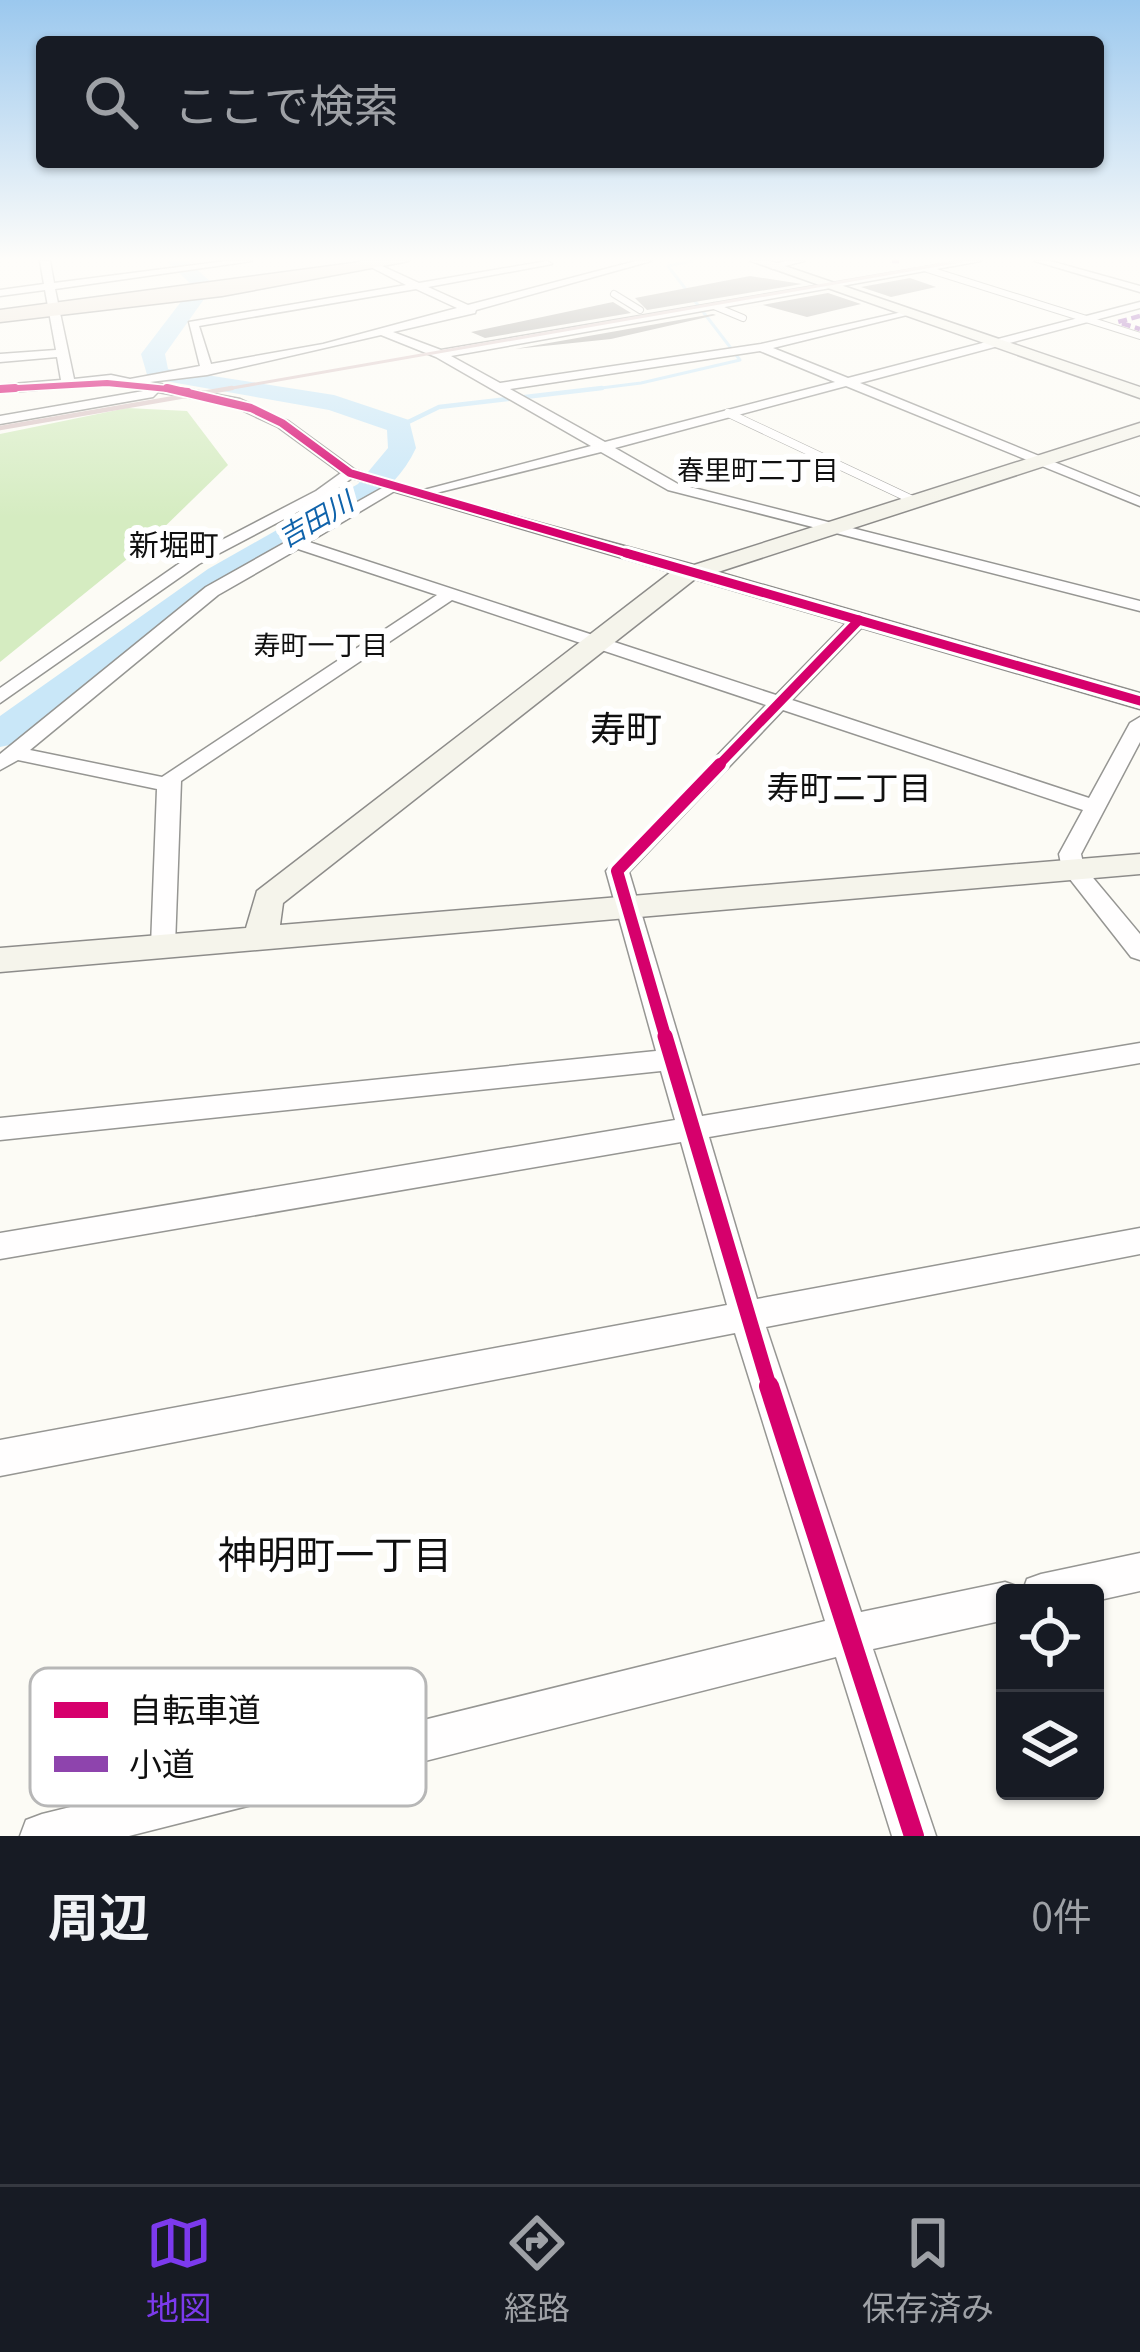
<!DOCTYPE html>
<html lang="ja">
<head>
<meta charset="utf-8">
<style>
	:root { --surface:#171b24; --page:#20242c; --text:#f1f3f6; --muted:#9ea1a6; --line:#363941; --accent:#7c3aed }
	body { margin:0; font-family:Georgia,"Noto Sans JP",serif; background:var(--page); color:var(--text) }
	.controls { position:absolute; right:36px; bottom:36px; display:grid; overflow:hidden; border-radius:12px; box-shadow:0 3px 9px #0004 }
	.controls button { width:108px; height:108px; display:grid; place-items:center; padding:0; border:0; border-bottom:3px solid var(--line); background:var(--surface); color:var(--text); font:60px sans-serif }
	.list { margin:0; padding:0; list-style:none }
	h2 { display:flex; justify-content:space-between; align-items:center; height:156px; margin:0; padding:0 48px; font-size:51px }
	h2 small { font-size:39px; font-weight:400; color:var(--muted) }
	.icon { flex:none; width:66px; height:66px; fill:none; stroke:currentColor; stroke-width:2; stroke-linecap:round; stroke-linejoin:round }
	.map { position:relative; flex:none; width:1140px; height:1836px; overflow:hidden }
	.search { position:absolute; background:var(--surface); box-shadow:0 3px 9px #0004; left:36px; right:36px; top:36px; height:132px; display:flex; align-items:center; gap:30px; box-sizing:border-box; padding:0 42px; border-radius:12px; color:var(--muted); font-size:45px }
	.sheet { height:348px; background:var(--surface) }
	nav { display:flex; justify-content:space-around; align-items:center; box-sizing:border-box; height:168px; border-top:3px solid var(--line); background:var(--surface); font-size:33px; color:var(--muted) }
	nav a { display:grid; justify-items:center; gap:6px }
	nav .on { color:var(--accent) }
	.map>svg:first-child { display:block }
	.forest { fill:#d5ecc1 }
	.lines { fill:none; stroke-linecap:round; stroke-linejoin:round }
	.stream-far1 { stroke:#c9e7f8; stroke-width:3 }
	.stream { stroke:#c9e7f8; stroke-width:4.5 }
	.river { fill:#c9e7f8; fill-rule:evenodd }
	.building { fill:#a09e9a }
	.lane-far1-casing { stroke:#969693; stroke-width:8 }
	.lane-casing { stroke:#969693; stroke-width:9 }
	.street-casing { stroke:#969693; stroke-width:3 }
	.secondary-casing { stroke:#8d8c8a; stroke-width:3 }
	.highway-casing { stroke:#848380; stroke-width:3 }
	.lane-far1 { stroke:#fffefe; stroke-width:6 }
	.lane { stroke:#fffefe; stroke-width:8 }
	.street { fill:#fffefe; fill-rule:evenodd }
	.secondary { fill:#f5f4eb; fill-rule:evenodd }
	.highway { fill:#ebe1d6; fill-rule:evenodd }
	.rail-far1 { stroke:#dac5c5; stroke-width:3 }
	.rail { stroke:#dac5c5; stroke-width:4.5 }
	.quiet { stroke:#8e44ad; stroke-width:4.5; stroke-dasharray:9 4.5; stroke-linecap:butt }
	.cycleway-far5-casing { stroke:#fff; stroke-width:9 }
	.cycleway-far4-casing { stroke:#fff; stroke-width:12 }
	.cycleway-far3-casing { stroke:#fff; stroke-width:15 }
	.cycleway-far2-casing { stroke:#fff; stroke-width:20 }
	.cycleway-far1-casing { stroke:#fff; stroke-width:22 }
	.cycleway-casing { stroke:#fff; stroke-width:27 }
	.cycleway-far5 { stroke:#d6006c; stroke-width:6 }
	.cycleway-far4 { stroke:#d6006c; stroke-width:8 }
	.cycleway-far3 { stroke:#d6006c; stroke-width:9 }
	.cycleway-far2 { stroke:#d6006c; stroke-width:12 }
	.cycleway-far1 { stroke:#d6006c; stroke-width:15 }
	.cycleway { stroke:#d6006c; stroke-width:20 }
	.labels { text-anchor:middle; stroke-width:12; stroke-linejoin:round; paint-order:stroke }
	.far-neighbourhood-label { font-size:27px; fill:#101010; stroke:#fff }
	.far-water-label { font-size:27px; font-style:italic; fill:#0f63ab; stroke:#fff }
	.far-quarter-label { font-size:30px; fill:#101010; stroke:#fff }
	.neighbourhood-label { font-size:33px; fill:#101010; stroke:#fff }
	.quarter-label { font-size:36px; fill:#101010; stroke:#fff }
	.near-neighbourhood-label { font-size:39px; fill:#101010; stroke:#fff }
	.key { fill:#fff; stroke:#b7b7b7; stroke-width:3 }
	.key-label { font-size:33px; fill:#101010 }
</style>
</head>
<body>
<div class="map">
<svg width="1140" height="1836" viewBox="0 0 1140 1836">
	<rect width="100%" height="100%" fill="#fcfbf5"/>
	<!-- forest -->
	<polygon class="forest" points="127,408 187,411 228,465 153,538 0,662 0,434"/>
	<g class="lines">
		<!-- stream-far1 -->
		<polyline class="stream-far1" points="577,391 641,383 740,360 668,266 692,261"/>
		<!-- stream -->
		<polyline class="stream" points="400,426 439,407 602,388"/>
		<!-- river -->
		<path class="river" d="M167,261H188L214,285L165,354L168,369L334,395L409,420L416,448C385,516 291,544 231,583C157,633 86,690 14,744L0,747V716L208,569L358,484L388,448L387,430L329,410L148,378L141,354L193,286Z"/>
	</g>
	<!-- building -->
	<g class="building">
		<polygon points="750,276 802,284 647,310 635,298"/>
		<polygon points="910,278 936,287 891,297 861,287"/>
		<polygon points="828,293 861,304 807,317 763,305 740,309"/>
		<polygon points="613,302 631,313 485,338 471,332"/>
		<polygon points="716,315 611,339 515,349 713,314"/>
	</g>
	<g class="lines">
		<!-- lane-far1 casing -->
		<g class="lane-far1-casing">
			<g id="lane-far1">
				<polyline points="927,269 1140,336"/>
				<polyline points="614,294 640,310"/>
				<polyline points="714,306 743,318"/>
			</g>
		</g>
		<!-- lane casing -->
		<g class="lane-casing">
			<polyline id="lane" points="728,413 917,502"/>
		</g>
		<!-- street casing -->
		<g class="street-casing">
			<g id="street">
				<path d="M40,261H50L54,283L226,261H252L55,289L74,379L111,375L130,379L200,366L189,322L406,285L359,261H371L419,283L547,261L552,264L428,287L468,305L636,261H651L476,310L475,313L393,332L441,350L961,261H981L451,356L500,383L761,344L911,310V314L773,348L848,378L1140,302V308L860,383L1140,497V506L846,386L615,448L678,484L1140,601V611L668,490L601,452L420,497V491L591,446L436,357L381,335L207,375L150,382L240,399L288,421L355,470L403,486L309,542L776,695L853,616H865V624L792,700L1089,798L1130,723L1140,717V742L1081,854L1084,867L1140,934V960L1131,957L1062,869L1059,854L1083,810L783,710L629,872L702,1116L1140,1043V1063L709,1137L757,1299L1140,1228V1254L766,1327L861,1612L1005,1582L1019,1587L1021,1593H1005V1620L873,1649L936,1836H892L836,1657L129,1836H20L26,1820L42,1814L825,1621L735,1333L0,1476V1440L727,1305L681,1142L0,1259V1233L675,1120L661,1071L0,1140V1118L656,1051L606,871L766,705L452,600L181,781L175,946L172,952H154L151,946L157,789L18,760L0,770V754L206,587L384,487L352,478L326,497L199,564L0,703V688L187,558L316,491L341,473L278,427L231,405L158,392L153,397L0,424V416L149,390L111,383L0,393V385L61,380L57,357L0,362V354L56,350L45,290L0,296V290L44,284ZM416,289L457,308L323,344L211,364L199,326ZM760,351L835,382L605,442L510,389ZM298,549L437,595L162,777L30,750L218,595Z"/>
				<polygon points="785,261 804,261 773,269 768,266"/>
				<polygon points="1035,261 1050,261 1140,286 1140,292"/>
				<polygon points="1140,1553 1140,1591 1095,1601 1095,1593 1022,1593 1027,1579 1041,1574"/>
			</g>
		</g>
		<!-- secondary casing -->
		<g class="secondary-casing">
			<g id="secondary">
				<polygon points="751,261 770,261 1140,387 1140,398"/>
				<polygon points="1140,423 1140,435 718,572 1140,693 1140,709 695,579 283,903 280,925 1140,854 1140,874 0,972 0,948 246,928 257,891 671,572 389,490 389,482 694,565"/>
			</g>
		</g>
		<!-- highway casing -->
		<g class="highway-casing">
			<polygon id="highway" points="368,261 409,261 222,296 0,322 0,310"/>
		</g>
		<!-- lane-far1 -->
		<use href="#lane-far1" class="lane-far1"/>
		<!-- lane -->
		<use href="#lane" class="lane"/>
		<!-- street -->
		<use href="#street" class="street"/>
		<!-- secondary -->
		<use href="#secondary" class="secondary"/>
		<!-- highway -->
		<use href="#highway" class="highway"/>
		<!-- rail-far1 -->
		<polyline class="rail-far1" points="215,391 961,261"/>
		<!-- rail -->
		<polyline class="rail" points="0,428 232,388"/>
		<!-- quiet -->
		<g class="quiet">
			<polyline points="892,261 899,261"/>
			<polyline points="1140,316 1118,322 1140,329"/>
		</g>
		<!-- cycleway-far5 casing -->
		<g class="cycleway-far5-casing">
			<polyline id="cycleway-far5" points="0,389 107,383 188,391"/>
		</g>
		<!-- cycleway-far4 casing -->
		<g class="cycleway-far4-casing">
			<g id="cycleway-far4">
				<polyline points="167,388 251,408 282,423 350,473 636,556"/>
				<polyline points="0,389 15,388"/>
			</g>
		</g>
		<!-- cycleway-far3 casing -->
		<g class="cycleway-far3-casing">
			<g id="cycleway-far3">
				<polyline points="626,553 1140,701"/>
				<polyline points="717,767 859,620"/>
			</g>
		</g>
		<!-- cycleway-far2 casing -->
		<g class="cycleway-far2-casing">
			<polyline id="cycleway-far2" points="666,1039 617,871 720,764"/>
		</g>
		<!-- cycleway-far1 casing -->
		<g class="cycleway-far1-casing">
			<polyline id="cycleway-far1" points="665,1036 770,1389"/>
		</g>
		<!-- cycleway casing -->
		<g class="cycleway-casing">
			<polyline id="cycleway" points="769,1386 914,1836"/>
		</g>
		<!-- cycleway-far5 -->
		<use href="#cycleway-far5" class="cycleway-far5"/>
		<!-- cycleway-far4 -->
		<use href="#cycleway-far4" class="cycleway-far4"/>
		<!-- cycleway-far3 -->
		<use href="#cycleway-far3" class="cycleway-far3"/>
		<!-- cycleway-far2 -->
		<use href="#cycleway-far2" class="cycleway-far2"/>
		<!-- cycleway-far1 -->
		<use href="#cycleway-far1" class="cycleway-far1"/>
		<!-- cycleway -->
		<use href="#cycleway" class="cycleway"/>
	</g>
	<!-- sky -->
	<linearGradient id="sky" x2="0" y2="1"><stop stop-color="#9bc8ee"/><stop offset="0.5" stop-color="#fefdfa"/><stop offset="1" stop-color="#fefdfa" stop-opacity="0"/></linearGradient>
	<rect width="1140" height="518" fill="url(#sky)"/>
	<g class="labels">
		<!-- far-neighbourhood labels -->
		<g class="far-neighbourhood-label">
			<text x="758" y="480">春里町二丁目</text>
			<text x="321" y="655">寿町一丁目</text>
		</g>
		<!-- far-water labels -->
		<g class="far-water-label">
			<text transform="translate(316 520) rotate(-30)" y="9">吉田川</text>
		</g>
		<!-- far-quarter labels -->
		<g class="far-quarter-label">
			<text x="174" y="556">新堀町</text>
		</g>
		<!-- neighbourhood labels -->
		<g class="neighbourhood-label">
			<text x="849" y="800">寿町二丁目</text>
		</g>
		<!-- quarter labels -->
		<g class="quarter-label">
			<text x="626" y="742">寿町</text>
		</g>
		<!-- near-neighbourhood labels -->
		<g class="near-neighbourhood-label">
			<text x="335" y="1569">神明町一丁目</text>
		</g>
	</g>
	<!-- legend -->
	<rect x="30" y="1668" width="396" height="138" rx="18" class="key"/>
	<rect x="54" y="1702" width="54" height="16" fill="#d6006c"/>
	<rect x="54" y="1756" width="54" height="16" fill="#8e44ad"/>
	<g class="key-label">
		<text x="129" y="1722">自転車道</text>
		<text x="129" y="1776">小道</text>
	</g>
</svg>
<div class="controls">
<button><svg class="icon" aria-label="locate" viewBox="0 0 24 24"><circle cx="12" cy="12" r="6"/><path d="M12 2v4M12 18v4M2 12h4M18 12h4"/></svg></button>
<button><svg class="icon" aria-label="layers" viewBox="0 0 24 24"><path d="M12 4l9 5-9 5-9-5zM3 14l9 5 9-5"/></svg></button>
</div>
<div class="search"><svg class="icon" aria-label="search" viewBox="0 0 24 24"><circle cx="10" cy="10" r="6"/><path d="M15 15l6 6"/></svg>ここで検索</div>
</div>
<section class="sheet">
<h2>周辺<small>0件</small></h2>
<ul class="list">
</ul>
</section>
<nav>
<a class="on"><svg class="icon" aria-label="map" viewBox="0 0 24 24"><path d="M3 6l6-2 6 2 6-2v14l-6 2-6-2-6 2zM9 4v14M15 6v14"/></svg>地図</a>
<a><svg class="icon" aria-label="directions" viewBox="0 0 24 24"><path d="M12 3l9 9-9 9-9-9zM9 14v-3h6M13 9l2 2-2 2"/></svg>経路</a>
<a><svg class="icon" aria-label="saved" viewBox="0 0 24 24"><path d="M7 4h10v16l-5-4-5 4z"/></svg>保存済み</a>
</nav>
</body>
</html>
